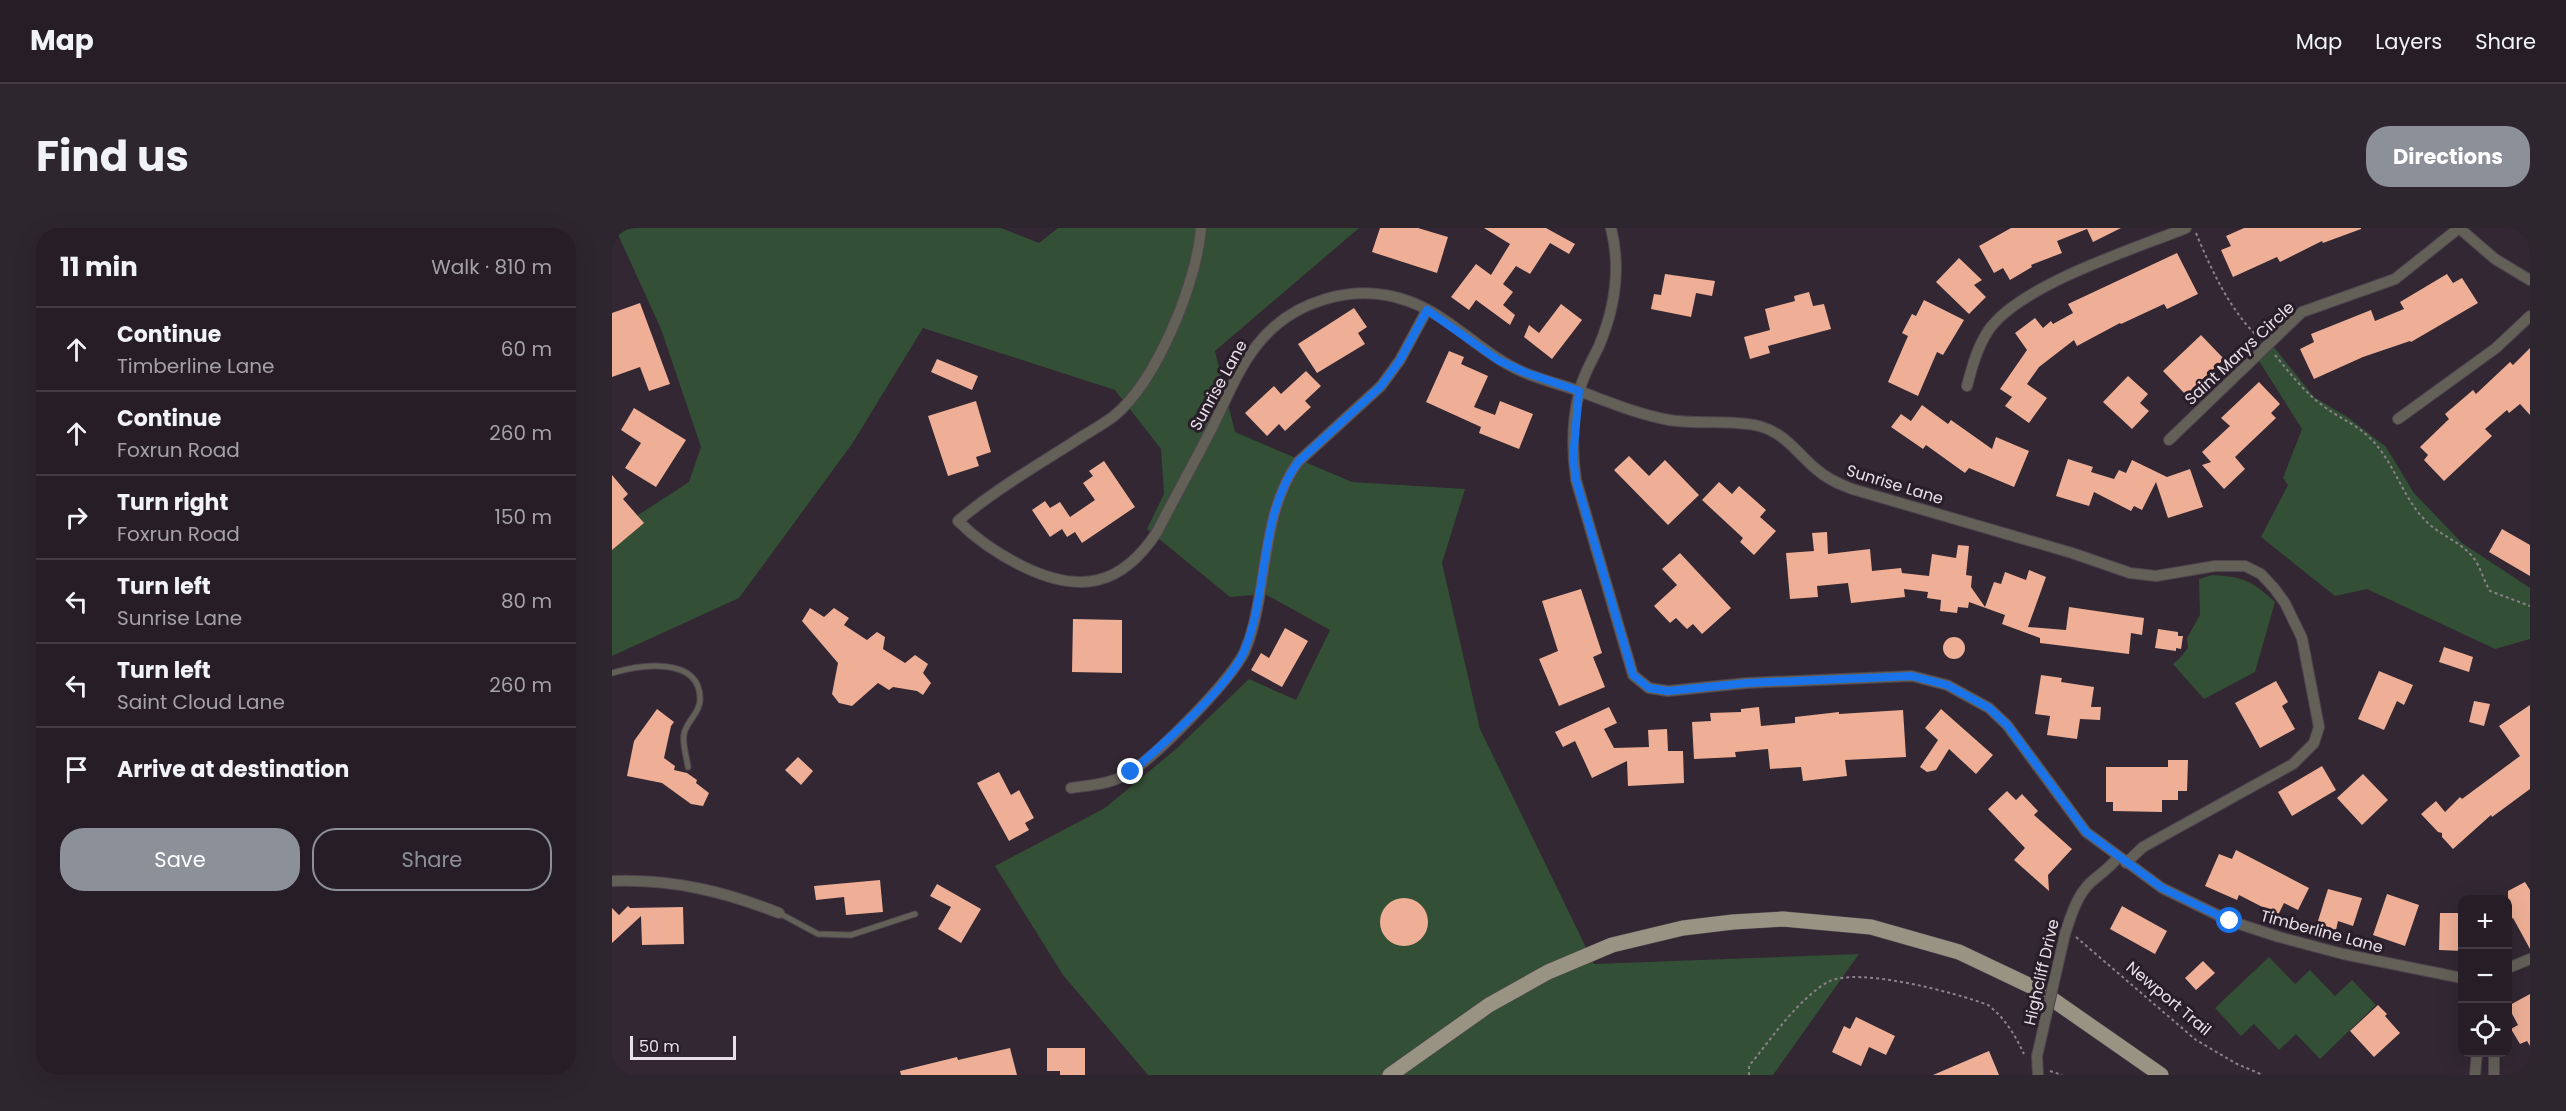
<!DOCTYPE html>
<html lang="en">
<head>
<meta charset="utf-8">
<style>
	:root { --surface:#261d26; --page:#2e262e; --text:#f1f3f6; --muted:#a4a2a7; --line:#423b43; --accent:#8c9099 }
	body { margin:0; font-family:Poppins,sans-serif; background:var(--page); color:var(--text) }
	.controls { position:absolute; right:18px; bottom:18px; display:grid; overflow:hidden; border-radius:12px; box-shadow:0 6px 24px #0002 }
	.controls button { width:54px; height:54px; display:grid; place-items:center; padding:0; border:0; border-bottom:2px solid var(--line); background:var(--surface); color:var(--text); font:30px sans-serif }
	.scale { position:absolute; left:18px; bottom:15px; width:106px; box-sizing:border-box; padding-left:6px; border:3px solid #e8e0e8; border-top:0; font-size:16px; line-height:21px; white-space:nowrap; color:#e8e0e8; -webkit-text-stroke:4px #281d28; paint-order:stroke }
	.stop { position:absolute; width:18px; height:18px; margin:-14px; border:4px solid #1a73e8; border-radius:50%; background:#fff }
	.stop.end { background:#1a73e8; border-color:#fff; box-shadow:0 2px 6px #0008 }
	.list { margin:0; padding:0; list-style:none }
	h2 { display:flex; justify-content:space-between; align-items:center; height:78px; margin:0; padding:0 24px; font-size:26px }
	h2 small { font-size:20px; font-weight:400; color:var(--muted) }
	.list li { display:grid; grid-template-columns:39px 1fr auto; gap:18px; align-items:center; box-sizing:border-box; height:84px; padding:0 24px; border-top:2px solid var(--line) }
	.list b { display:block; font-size:22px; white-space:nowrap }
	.list p { margin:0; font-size:20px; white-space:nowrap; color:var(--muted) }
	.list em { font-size:20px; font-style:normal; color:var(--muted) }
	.actions { display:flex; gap:12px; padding:18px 24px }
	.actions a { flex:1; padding:14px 0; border:2px solid var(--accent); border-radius:24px; text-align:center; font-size:21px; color:var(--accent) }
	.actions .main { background:var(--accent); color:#fff }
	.icon { flex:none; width:33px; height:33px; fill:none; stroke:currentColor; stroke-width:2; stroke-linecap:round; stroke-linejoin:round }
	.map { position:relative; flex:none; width:1918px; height:847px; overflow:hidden; border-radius:24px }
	header { display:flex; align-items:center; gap:36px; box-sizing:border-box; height:84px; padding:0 30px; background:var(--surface); border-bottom:2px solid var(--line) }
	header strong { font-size:28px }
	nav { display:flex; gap:33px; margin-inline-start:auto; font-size:21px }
	.intro { display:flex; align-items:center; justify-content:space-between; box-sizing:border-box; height:144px; padding:0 36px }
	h1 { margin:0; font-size:42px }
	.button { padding:15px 27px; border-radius:24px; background:var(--accent); color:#fff; font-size:21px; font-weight:700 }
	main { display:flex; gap:36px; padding:0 36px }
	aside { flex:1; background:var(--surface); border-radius:24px; box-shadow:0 6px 24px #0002 }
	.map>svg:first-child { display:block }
	.green { fill:#334f35 }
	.building { fill:#eeaf96 }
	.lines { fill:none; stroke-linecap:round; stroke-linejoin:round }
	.lane-casing { stroke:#4f454f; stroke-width:7 }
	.street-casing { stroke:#4f454f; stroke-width:12 }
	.primary-casing { stroke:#4f454f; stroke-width:16 }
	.path { stroke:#8b818b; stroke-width:2; stroke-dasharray:3 3; stroke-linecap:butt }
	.lane { stroke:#636058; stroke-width:5 }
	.street { stroke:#636058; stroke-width:10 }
	.primary { stroke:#999384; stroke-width:15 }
	.street-bridge-casing { stroke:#4f454f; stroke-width:12; stroke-linecap:butt }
	.street-bridge { stroke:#636058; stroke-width:10 }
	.route { stroke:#1a73e8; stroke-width:8 }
	.labels { text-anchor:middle; stroke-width:6; stroke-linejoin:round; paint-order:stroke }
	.street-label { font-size:16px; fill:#e8e0e8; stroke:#281d28 }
</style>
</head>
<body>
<header>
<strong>Map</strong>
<nav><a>Map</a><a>Layers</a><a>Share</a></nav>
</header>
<div class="intro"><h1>Find us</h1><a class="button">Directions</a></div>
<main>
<aside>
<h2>11 min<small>Walk · 810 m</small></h2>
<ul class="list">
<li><svg class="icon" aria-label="ahead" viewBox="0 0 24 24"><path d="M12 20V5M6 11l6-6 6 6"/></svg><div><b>Continue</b><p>Timberline Lane</p></div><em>60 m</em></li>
<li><svg class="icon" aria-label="ahead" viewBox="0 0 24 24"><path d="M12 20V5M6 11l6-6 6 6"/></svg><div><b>Continue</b><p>Foxrun Road</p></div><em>260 m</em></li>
<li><svg class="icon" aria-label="right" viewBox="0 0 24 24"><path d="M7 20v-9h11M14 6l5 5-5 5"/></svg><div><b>Turn right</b><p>Foxrun Road</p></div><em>150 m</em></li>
<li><svg class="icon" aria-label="left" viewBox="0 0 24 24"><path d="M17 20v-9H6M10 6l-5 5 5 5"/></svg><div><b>Turn left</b><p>Sunrise Lane</p></div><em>80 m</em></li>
<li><svg class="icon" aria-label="left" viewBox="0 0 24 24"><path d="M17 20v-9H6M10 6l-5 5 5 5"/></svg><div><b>Turn left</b><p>Saint Cloud Lane</p></div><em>260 m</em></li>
<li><svg class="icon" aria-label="arrive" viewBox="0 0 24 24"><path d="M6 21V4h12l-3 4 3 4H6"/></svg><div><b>Arrive at destination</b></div></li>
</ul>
<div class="actions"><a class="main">Save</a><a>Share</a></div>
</aside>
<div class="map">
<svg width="1918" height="847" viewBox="0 0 1918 847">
	<rect width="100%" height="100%" fill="#322732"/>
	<!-- green -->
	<g class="green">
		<polygon points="3,0 389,0 427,15 446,0 747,0 603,123 623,204 740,254 853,261 830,335 868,501 982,736 1247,726 1161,847 536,847 451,747 383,638 493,580 564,521 637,451 684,472 718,402 653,366 618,369 535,301 552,266 549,221 503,162 311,100 240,216 127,370 0,428 0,304 77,254 89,219 49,101"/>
		<polygon points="1662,119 1702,169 1737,190 1774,219 1802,265 1850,315 1918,360 1918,411 1883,421 1755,361 1723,368 1649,309 1676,257 1671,250 1690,201 1647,133"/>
		<path d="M1601,347C1633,349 1640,353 1663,374L1643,444L1592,471L1561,436L1568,430L1576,420L1575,410L1588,387L1587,351Z"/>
		<polygon points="1657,729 1683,756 1698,742 1723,768 1740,752 1764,777 1708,831 1684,806 1667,822 1642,796 1629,808 1603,780"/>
	</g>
	<!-- building -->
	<g class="building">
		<polygon points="768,0 806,0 836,9 825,45 760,24"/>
		<polygon points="872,0 934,0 963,16 957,26 938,15 918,46 904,38 891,56 901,64 891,77 903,87 898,97 864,72 857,82 839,69 864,36 879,47 898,16"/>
		<polygon points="1399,0 1509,0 1481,14 1475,1 1445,13 1450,25 1419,37 1420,39 1398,52 1391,40 1382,45 1367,18"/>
		<polygon points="1632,0 1749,0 1749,1 1711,15 1710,13 1668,34 1665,29 1621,49 1609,22 1619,18 1614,8"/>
		<polygon points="1565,25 1586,66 1555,81 1552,76 1509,96 1508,95 1465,118 1462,112 1427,139 1415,156 1435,170 1417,195 1393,178 1400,169 1388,161 1415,122 1403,105 1423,90 1431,100 1439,93 1441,96 1461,85 1456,76"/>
		<polygon points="1347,30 1370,52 1362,57 1374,69 1357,86 1324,54"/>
		<polygon points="1053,46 1103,53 1100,68 1084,65 1079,89 1039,81 1042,66 1049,67"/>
		<polygon points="1835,46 1841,55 1850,50 1866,75 1799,114 1798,113 1751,129 1702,151 1688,121 1702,114 1699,106 1759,82 1763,93 1792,81 1788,74"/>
		<polygon points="1197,64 1201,78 1212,76 1219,101 1156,118 1158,125 1138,131 1132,109 1158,102 1153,81 1183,73 1182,68"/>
		<polygon points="1312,72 1352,92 1331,127 1325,124 1306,168 1276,154 1296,108 1290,105 1300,86 1304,88"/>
		<polygon points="28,75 58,156 37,163 28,139 0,149 0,85"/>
		<polygon points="949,76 970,92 940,131 912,109 917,97 927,105"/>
		<polygon points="742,80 755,99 746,105 753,116 705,145 686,116"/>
		<polygon points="1589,107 1612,131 1574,167 1551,143"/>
		<polygon points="1918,120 1918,187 1908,176 1897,185 1895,182 1873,201 1880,208 1832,253 1812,232 1816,227 1808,219 1837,191 1833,186 1861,162 1864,166 1898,134 1901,137"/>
		<polygon points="837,123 852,129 849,136 876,148 862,179 883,187 888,173 921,186 907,221 867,205 869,199 814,174"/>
		<polygon points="325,131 366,148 360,162 319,144"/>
		<polygon points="694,143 709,158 693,173 699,179 673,203 667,196 655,208 633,185 662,158 669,166"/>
		<polygon points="1516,148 1536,166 1528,175 1537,183 1520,201 1491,174"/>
		<polygon points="1647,154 1668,176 1659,185 1664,190 1623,229 1633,241 1612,261 1590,237 1599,234 1590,224 1618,198 1609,190"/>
		<polygon points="364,173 379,224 364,229 367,238 336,248 316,188"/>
		<polygon points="1310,177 1336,196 1339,192 1380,221 1384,209 1417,223 1402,259 1357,240 1353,245 1314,217 1311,221 1279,199 1289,186 1299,193"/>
		<polygon points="22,180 74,212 44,259 13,240 29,215 9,202"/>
		<polygon points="1017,228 1037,248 1053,232 1087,267 1056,297 1002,242"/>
		<polygon points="1456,231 1481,239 1479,244 1502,251 1507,242 1514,245 1520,232 1555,249 1578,241 1591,279 1556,290 1544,254 1530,282 1522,278 1519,283 1482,264 1477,278 1444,268"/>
		<polygon points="492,233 523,279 470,315 463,304 455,309 450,301 438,309 420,282 433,273 438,280 448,274 458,289 483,272 471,255 481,248 477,243"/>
		<polygon points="0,247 16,266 11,271 32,295 0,322"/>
		<polygon points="1107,254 1120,266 1127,258 1154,282 1148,289 1164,303 1142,327 1128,314 1131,310 1090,272"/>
		<polygon points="1890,301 1918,317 1918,348 1877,324"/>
		<polygon points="1215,304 1216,326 1258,321 1260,343 1289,340 1290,345 1317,348 1320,326 1344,330 1346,317 1357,318 1354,347 1360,348 1359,359 1373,379 1382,354 1389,356 1393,344 1414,352 1417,342 1434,349 1416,399 1454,402 1457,379 1532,390 1530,407 1519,405 1517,426 1428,415 1428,410 1390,396 1393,387 1357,374 1356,380 1346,379 1345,385 1328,383 1329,372 1315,370 1316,364 1292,361 1293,369 1239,375 1236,355 1205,358 1206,369 1178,371 1174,325 1202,323 1200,305"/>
		<polygon points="1068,325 1119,380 1090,406 1081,396 1075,401 1064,390 1058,395 1042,378 1065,357 1050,341"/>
		<polygon points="969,361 990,425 981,429 993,459 947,478 927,431 946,423 930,373"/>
		<polygon points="198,380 212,389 222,380 237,390 232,397 255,412 265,404 273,409 271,421 293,435 303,427 316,436 311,445 319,455 311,467 305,463 281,459 277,462 266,455 240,478 227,475 220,466 226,435 190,393"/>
		<polygon points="461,391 510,392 510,445 460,444"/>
		<polygon points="673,400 696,413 670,459 639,442 649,425 657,430"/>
		<polygon points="1546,401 1566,404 1566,408 1571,408 1569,421 1564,420 1564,423 1543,420"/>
		<circle cx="1342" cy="420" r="11"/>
		<polygon points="1832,419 1861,429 1857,444 1827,434"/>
		<polygon points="1767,443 1801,457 1792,477 1785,473 1772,502 1746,491"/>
		<polygon points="1429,447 1450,450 1449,454 1482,459 1479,479 1489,479 1488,492 1468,491 1465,511 1435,507 1438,488 1423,486"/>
		<polygon points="1664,453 1676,474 1670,478 1683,501 1648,520 1623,475"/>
		<polygon points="1862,473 1878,476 1872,498 1857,494"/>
		<polygon points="1918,477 1918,561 1880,589 1879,587 1841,621 1830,609 1830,605 1826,604 1809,586 1824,573 1833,584 1848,569 1850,571 1908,528 1887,498"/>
		<polygon points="997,479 1005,495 992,501 1002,520 1037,519 1036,502 1055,501 1056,523 1071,523 1072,555 1016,558 1015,533 980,550 963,513 951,519 943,504"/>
		<polygon points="1147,479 1149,498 1183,495 1183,489 1227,484 1227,486 1291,482 1294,529 1233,532 1235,548 1191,553 1189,539 1158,541 1156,521 1123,524 1124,529 1082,531 1080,494 1099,493 1098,485 1129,484 1129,481"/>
		<polygon points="45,481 62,494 59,498 52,530 63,538 62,542 75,545 85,552 84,555 97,565 91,578 79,576 50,555 15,548 22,513"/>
		<polygon points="1329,481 1381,527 1364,546 1337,521 1324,542 1315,544 1308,539 1326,512 1313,500"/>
		<polygon points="186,529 201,543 189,557 173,542"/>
		<polygon points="1556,532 1576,532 1575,563 1566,563 1566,572 1550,572 1550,584 1501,583 1501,574 1494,574 1494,539 1556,539"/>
		<polygon points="1710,538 1724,562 1680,588 1666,564"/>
		<polygon points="387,544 399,567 407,562 422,590 413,595 417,602 397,613 365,555"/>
		<polygon points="1751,546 1776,572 1750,597 1725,570"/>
		<polygon points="1395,563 1404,572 1410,566 1426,583 1422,587 1460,621 1436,647 1437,663 1402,632 1413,620 1376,581"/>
		<polygon points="1624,622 1697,660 1686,682 1672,675 1666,687 1627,667 1625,672 1593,658 1607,626 1620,631"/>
		<polygon points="268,652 271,684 234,687 232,669 204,672 202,658"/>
		<polygon points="1913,654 1918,662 1918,721 1901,690 1896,693 1896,663"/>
		<polygon points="325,656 369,681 349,715 326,701 339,679 318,668"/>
		<polygon points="1716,661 1750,670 1741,698 1726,693 1724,702 1705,696"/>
		<polygon points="1775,666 1807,677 1793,718 1761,707"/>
		<circle cx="792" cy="694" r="24"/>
		<polygon points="16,678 18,680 71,679 72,716 30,717 29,688 0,715 0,680 7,687"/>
		<polygon points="1510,678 1555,703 1543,726 1498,701"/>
		<polygon points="1828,685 1851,685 1851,723 1827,722"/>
		<polygon points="1591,733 1603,745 1584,762 1573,750"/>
		<polygon points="1918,766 1918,818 1915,813 1908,816 1899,801 1906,797 1896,778"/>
		<polygon points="1766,777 1775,786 1773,788 1788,805 1762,829 1738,803"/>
		<polygon points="1244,789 1283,808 1274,827 1257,819 1249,838 1220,824 1232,798 1238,801"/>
		<polygon points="398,820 405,847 289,847 288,843 345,829 346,832"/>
		<polygon points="435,820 473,820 473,847 448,847 448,843 435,843"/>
		<polygon points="1377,823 1387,847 1321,847"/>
	</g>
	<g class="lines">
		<!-- lane casing -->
		<g class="lane-casing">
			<g id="lane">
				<path d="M0,445C27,437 90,427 88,473C87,486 74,494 72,506C70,516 75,530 76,539"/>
				<polyline points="167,685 206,706 239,707 303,686"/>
			</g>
		</g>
		<!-- street casing -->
		<g class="street-casing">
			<g id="street">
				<path d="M589,0C585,54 545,153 502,188C489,198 473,206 460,215C421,240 381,263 346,293C365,312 386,326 410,338C467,366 509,359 545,304C563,269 582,235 600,200C614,172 625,142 645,117C680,72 743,54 796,73C839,88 869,126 911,144C929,152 948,156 967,163C997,174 1025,186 1057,192C1087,197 1118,191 1147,198C1173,205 1185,225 1204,241C1215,251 1227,256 1240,261L1460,325L1518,345L1544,348L1603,338H1633L1649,346L1662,360L1673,375L1690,410L1707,499L1702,515L1681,536L1531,619L1514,635"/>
				<path d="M999,0C1009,40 1003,80 987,118C980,133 970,149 967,165C960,193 960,224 964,252L1021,447L1037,460L1056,463L1135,455L1300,448L1335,457L1377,480L1395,497L1474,604L1550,660L1618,693L1667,709L1731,726L1850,750"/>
				<polyline points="1847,0 1883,31 1918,52"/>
				<path d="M1355,158C1360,139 1365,120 1376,103C1407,57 1522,21 1574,0"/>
				<polyline points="1786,191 1884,120 1918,88"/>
				<polyline points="1557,212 1690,84 1783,51 1847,0"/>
				<path d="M459,560C479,557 502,556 520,543C549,523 616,455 632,425C636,416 640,404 642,395C655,342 653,280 686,234L769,158L788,132L815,82"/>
				<path d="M0,653C60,651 111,663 167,685"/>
				<path d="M1453,706C1459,688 1464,669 1478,655C1488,646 1498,640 1506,629"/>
				<polyline points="1896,740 1918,731"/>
				<polyline points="1425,828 1426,847"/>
				<polyline points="1863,847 1865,824"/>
				<polyline points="1882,847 1882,824"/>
			</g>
		</g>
		<!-- primary casing -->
		<g class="primary-casing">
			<polyline id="primary" points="778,847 877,777 936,744 1000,717 1071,700 1121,694 1171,691 1259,699 1347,724 1427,762 1549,847"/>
		</g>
		<!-- path -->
		<g class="path">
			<path d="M1584,5C1600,43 1617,81 1647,110"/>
			<path d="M1663,127C1678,145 1691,163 1710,177C1726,190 1743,195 1759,211C1782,234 1790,268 1812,291C1824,305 1843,311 1856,324C1868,334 1870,350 1878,363L1918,378"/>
			<polyline points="1464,709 1584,812 1625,836 1651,847"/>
			<polyline points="1438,843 1450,847"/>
			<path d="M1137,847V838C1159,811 1186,771 1216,754C1245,738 1345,765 1376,777C1393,790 1403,807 1412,826"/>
		</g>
		<!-- lane -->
		<use href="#lane" class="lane"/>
		<!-- street -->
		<use href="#street" class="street"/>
		<!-- primary -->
		<use href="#primary" class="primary"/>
		<!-- street-bridge casing -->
		<g class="street-bridge-casing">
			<polyline id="street-bridge" points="1425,828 1453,706"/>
		</g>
		<!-- street-bridge -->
		<use href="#street-bridge" class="street-bridge"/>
	</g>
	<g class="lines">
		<!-- route -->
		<path class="route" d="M519,544C548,519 620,456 633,421C657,361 647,288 686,234L769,158L788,132L815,82L886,132L912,144L967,163L961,230L964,252L1021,447L1037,460L1056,463L1135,455L1300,448L1335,457L1377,480L1395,497L1474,604L1550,660L1618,693"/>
	</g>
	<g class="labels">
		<!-- street labels -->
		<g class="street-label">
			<text transform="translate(1627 125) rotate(-43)" y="6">Saint Marys Circle</text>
			<text transform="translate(606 157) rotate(-61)" y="6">Sunrise Lane</text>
			<text transform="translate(1283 256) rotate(17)" y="6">Sunrise Lane</text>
			<text transform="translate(1710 703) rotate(15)" y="6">Timberline Lane</text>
			<text transform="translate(1429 744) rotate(-77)" y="6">Highcliff Drive</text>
			<text transform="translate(1557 770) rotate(40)" y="6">Newport Trail</text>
		</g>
	</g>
</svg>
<div class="controls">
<button>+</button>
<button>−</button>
<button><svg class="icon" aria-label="locate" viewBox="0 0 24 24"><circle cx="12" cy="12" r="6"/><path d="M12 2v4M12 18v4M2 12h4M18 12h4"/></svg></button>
</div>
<div class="scale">50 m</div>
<div class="stop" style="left:1618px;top:693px"></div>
<div class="stop end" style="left:519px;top:544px"></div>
</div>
</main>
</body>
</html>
